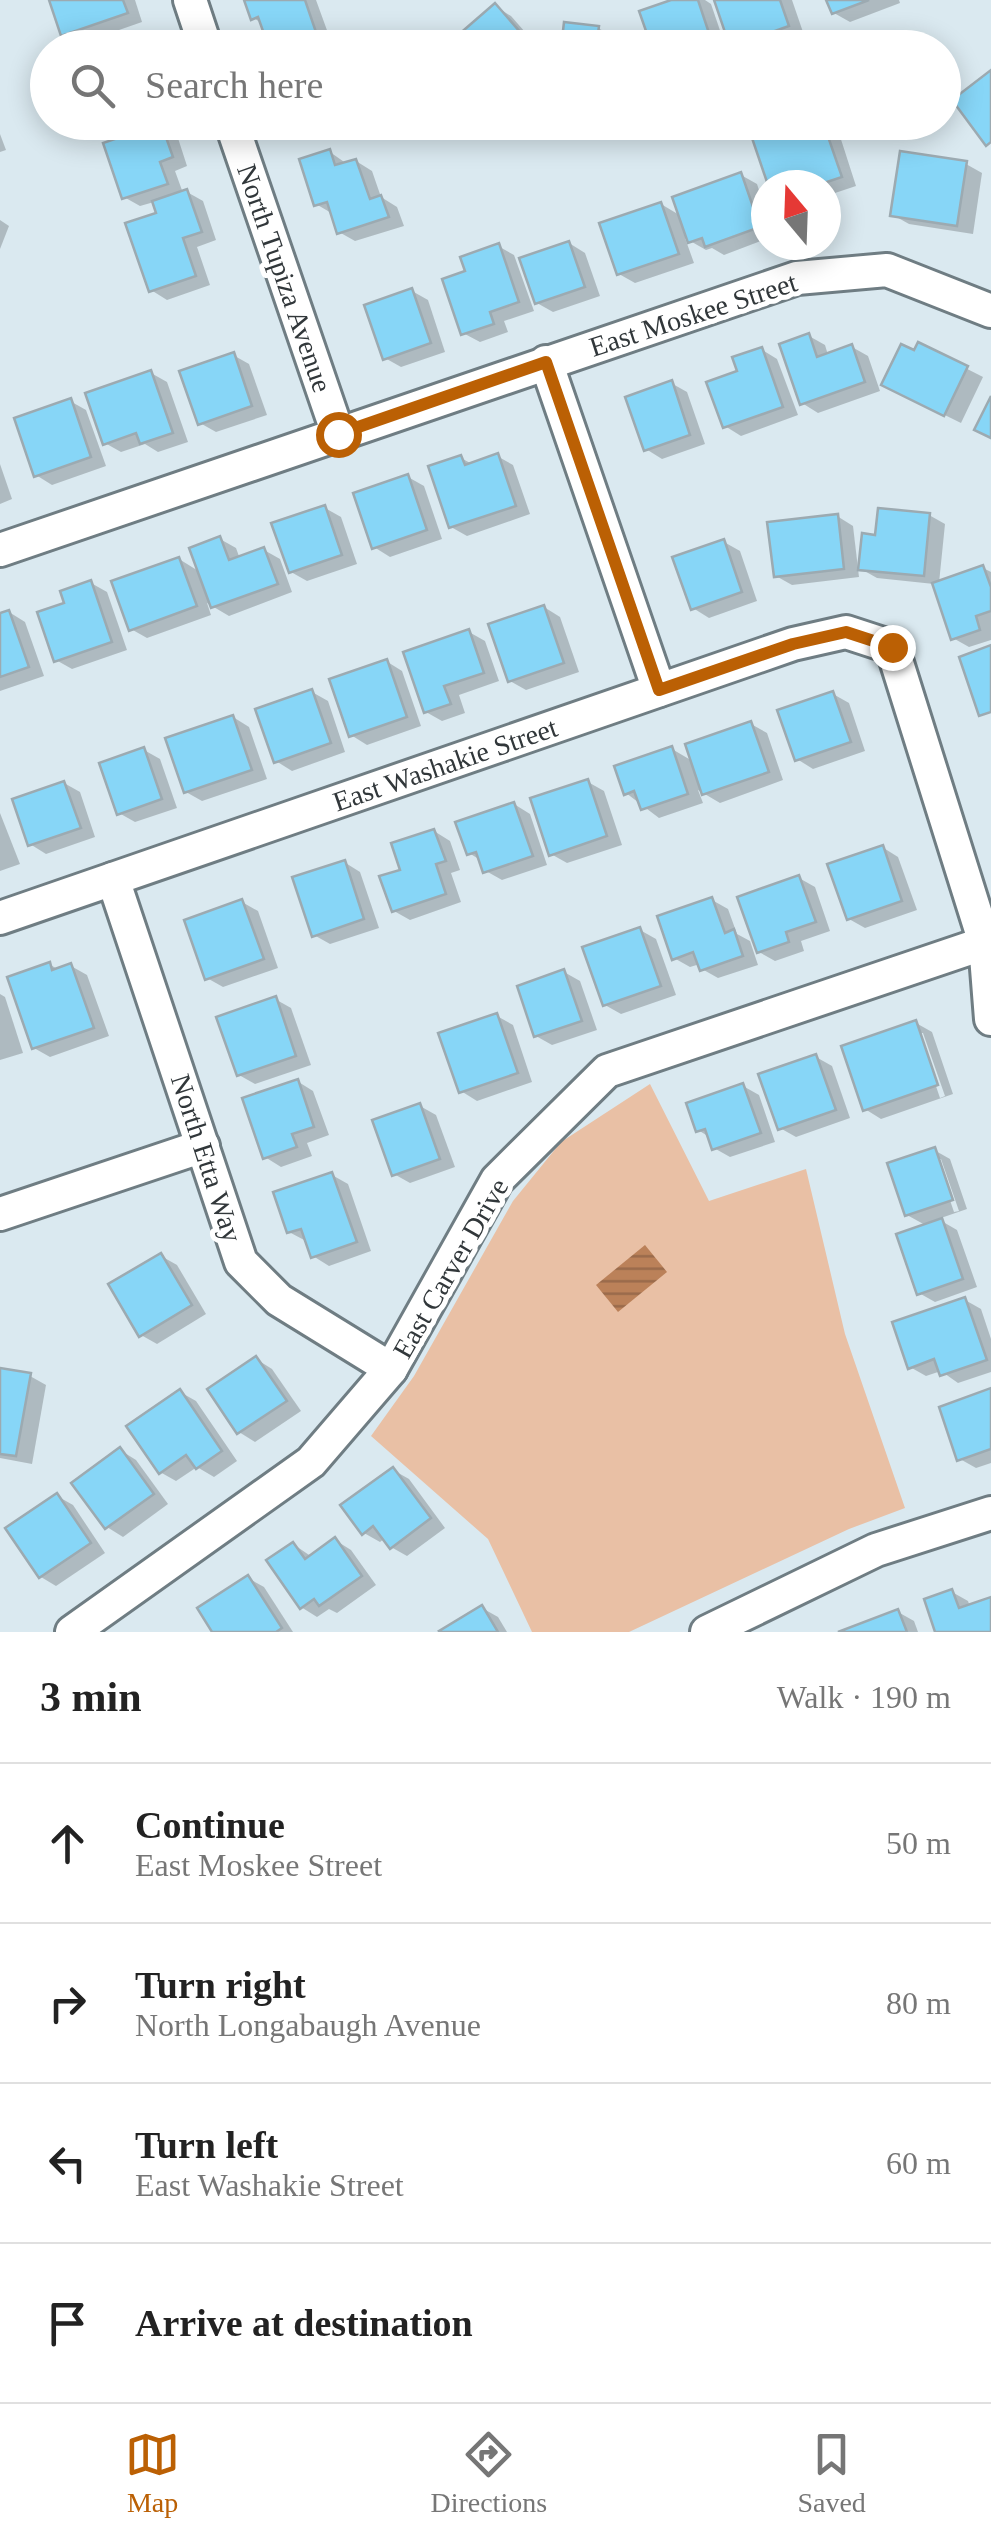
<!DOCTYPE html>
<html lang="en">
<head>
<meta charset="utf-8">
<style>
	:root { --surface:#fff; --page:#f2f2f2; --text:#222; --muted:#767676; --line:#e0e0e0; --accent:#bb6004 }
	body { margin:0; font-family:Georgia,serif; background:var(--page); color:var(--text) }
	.compass { position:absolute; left:751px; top:170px; width:90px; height:90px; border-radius:50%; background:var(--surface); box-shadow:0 5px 25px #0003; rotate:341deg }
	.stop { position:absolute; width:30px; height:30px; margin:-22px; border:8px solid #bb6004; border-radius:50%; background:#fff }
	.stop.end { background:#bb6004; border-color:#fff; box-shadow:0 2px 10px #0008 }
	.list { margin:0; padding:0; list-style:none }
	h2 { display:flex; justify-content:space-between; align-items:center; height:130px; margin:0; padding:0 40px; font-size:42px }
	h2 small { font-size:32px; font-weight:400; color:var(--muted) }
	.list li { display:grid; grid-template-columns:65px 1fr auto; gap:30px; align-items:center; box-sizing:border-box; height:160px; padding:0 40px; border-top:2px solid var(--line) }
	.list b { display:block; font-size:38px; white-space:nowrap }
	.list p { margin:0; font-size:32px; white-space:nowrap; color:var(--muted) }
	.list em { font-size:32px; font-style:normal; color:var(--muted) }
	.icon { flex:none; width:55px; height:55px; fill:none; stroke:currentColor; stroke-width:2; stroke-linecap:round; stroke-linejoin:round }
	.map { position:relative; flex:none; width:991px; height:1632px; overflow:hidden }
	.search { position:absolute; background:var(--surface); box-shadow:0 5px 25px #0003; left:30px; right:30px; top:30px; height:110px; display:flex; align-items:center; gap:25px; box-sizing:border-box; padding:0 35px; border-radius:55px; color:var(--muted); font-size:38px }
	.sheet { height:770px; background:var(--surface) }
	nav { display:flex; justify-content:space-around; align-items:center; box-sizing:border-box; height:140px; border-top:2px solid var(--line); background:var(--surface); font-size:28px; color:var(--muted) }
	nav a { display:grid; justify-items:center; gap:5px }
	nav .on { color:var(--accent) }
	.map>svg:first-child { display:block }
	.green { fill:#e9c0a5 }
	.water { fill:url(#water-rules) }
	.shadow { fill:#0003; fill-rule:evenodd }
	.building { fill:#87d6f7; stroke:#9caab1; stroke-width:2.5 }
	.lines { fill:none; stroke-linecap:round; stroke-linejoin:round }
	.minor-casing { stroke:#6f7d83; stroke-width:38 }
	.minor { stroke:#fff; stroke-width:32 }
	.route { stroke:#bb6004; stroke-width:12 }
	.labels { text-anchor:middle; stroke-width:10; stroke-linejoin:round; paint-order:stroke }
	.street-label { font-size:28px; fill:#31373a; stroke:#fff }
</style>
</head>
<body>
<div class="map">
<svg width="991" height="1632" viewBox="0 0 991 1632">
	<defs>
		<pattern id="water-rules" width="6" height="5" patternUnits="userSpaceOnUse" patternTransform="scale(2.5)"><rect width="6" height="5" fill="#bb8159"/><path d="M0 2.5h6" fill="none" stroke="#996a4b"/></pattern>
	</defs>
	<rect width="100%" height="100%" fill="#dae9f0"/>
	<!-- green -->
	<polygon class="green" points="650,1084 709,1201 806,1169 845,1334 905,1508 849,1529 629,1632 532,1632 488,1539 371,1436 414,1376 513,1201 561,1142"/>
	<!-- water -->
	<polygon class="water" points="645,1245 667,1272 618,1312 596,1285"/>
	<!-- shadow -->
	<g class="shadow">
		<polygon points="51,0 135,0 142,22 79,44 63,34"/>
		<polygon points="246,0 316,0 332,44 322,48 271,48 264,24 253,18"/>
		<polygon points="679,0 705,0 711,4 726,48 654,48"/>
		<polygon points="716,0 792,0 804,35 768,48 736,48 732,45"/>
		<polygon points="829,0 899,0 900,3 850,22 834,13"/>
		<polygon points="495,6 511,16 539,48 456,48"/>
		<polygon points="598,28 614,37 613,48 564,48"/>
		<polygon points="107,40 121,48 84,48"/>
		<polygon points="93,122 129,122 106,130"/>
		<polygon points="291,122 360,122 310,140 294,131"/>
		<polygon points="807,122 828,122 837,127 856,186 826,196 826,185 770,185"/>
		<polygon points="161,126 177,135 187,166 175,171 183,193 187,192 203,201 216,240 197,247 210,285 167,300 151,290 159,214 154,202 140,206 124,197"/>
		<polygon points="0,134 6,150 0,152"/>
		<polygon points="330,152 347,164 356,161 372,171 381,197 397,207 404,226 355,241 339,232 333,214 316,204"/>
		<polygon points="966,164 982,173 973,234 909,224 893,215"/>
		<polygon points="741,175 757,184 766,211 766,239 724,255 712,248 706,250 685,238 694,263 635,283 619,274 661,204 681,216"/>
		<polygon points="0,220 9,226 0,249"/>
		<polygon points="569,243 585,253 600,296 553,312 537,303"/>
		<polygon points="498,246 514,255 534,311 504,321 508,332 480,342 463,333 468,273"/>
		<polygon points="412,291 428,300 445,352 401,367 385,358"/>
		<polygon points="809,336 825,345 828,355 852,347 868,356 880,391 818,413 802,403"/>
		<polygon points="920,345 983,377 961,423 900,393"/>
		<polygon points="761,349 777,359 798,415 741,436 725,426 741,372"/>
		<polygon points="233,355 249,364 267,415 216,432 200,423"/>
		<polygon points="151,373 167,382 188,442 158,452 145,444 121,452 105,443"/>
		<polygon points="671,383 687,392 705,444 662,459 646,449"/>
		<polygon points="70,401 86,410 106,466 52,485 36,475"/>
		<polygon points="497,456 513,465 530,514 467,536 451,527 461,458 472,464"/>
		<polygon points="0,464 12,499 0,504"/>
		<polygon points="408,477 424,486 442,539 390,557 374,547"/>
		<polygon points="325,508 341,517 357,564 307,581 291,572"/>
		<polygon points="929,515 945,524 939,583 983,568 991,572 991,640 969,647 953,638 934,584 877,578 861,569"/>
		<polygon points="837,516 853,526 859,577 792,585 776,576"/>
		<polygon points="220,539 236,548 240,559 264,550 280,559 292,592 229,616 207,603 211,615 147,638 131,629 179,559 200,572"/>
		<polygon points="724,542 740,551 757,601 709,618 693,608"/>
		<polygon points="91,583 107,592 127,650 72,669 56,660 67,604"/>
		<polygon points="544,607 560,617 579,672 526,690 510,681"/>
		<polygon points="9,612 25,622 44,676 0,691 0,615"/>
		<polygon points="469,632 485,641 499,681 459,695 465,713 442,721 426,712"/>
		<polygon points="386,661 402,671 421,726 367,745 351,735"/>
		<polygon points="312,692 328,701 345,752 292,771 276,761"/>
		<polygon points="833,694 849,703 865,751 813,769 797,759"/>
		<polygon points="233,717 249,727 267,779 202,801 186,792"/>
		<polygon points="751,724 767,733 783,780 720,803 698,790 703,803 659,818 626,793 672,749 694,762"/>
		<polygon points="144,750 160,759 177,808 135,822 119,813"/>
		<polygon points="588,782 604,791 622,845 567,863 551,854"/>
		<polygon points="64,783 80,792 95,837 46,854 30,844"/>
		<polygon points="514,804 530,814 547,865 502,880 486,871 482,861 469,853"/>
		<polygon points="0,813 20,864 0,871"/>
		<polygon points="434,831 450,841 460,870 451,873 461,902 410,920 394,911 403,871"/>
		<polygon points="882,847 898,857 917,910 865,928 849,919"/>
		<polygon points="344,862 360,872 379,928 330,944 314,935"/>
		<polygon points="799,878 815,887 830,931 801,941 804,951 775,961 759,952"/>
		<polygon points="712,900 728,909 737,934 750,941 758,965 718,978 702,969 700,964 690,967 674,958"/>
		<polygon points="242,902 258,911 278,968 223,987 207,978"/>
		<polygon points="640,930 656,939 676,995 621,1014 605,1005"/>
		<polygon points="49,964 59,970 71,966 87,975 109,1036 50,1057 34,1048"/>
		<polygon points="564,972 580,981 597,1030 552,1045 536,1036"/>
		<polygon points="0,994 5,997 23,1053 0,1060"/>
		<polygon points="275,999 291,1008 311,1065 255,1084 239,1075"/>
		<polygon points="497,1016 513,1025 532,1082 477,1101 461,1091"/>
		<path d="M916,1023L932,1032L953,1094L881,1119L865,1109ZM918,1033H923L945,1096L940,1098Z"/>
		<polygon points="816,1057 832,1066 850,1118 796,1137 780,1128"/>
		<polygon points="297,1081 313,1091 329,1135 307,1143 312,1156 281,1167 265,1157"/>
		<polygon points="743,1086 759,1095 775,1142 730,1157 714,1148 711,1138 698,1130"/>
		<polygon points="420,1106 436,1115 455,1167 410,1183 394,1174"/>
		<path d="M934,1150L950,1159L967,1209L938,1219L957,1230L977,1287L935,1302L919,1293L927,1226L907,1215ZM936,1159H941L959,1211L954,1212Z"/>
		<polygon points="332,1175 348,1184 371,1251 329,1266 313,1256 306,1241 289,1232"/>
		<polygon points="161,1256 177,1265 206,1314 157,1344 141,1335"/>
		<polygon points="965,1300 981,1309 991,1339 991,1372 958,1383 941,1371 926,1376 910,1367"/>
		<polygon points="256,1359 272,1369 301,1411 255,1442 239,1432"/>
		<polygon points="0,1370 30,1376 46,1385 32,1464 0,1458"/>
		<polygon points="991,1391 991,1463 976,1468 960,1459"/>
		<polygon points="180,1392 196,1401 237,1461 214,1477 197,1467 176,1481 160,1472"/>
		<polygon points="120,1450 136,1460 168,1504 123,1537 107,1527"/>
		<polygon points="393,1470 409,1479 445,1528 407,1556 391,1547 385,1538 380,1542 364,1533"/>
		<polygon points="57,1496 73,1505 105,1553 56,1586 41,1577"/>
		<polygon points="335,1540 351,1550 376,1585 337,1613 329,1609 317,1617 301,1607 293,1544 312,1557"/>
		<polygon points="248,1578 264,1587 293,1632 215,1632"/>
		<polygon points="952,1592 968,1601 970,1607 991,1600 991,1632 938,1632"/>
		<polygon points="482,1608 498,1617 507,1632 442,1632"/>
		<polygon points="898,1612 914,1621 918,1632 844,1632"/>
	</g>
	<!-- building -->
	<g class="building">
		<polygon points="49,0 123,0 128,13 61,36"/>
		<polygon points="244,0 305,0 317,35 282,48 269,48 258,17 251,20"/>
		<polygon points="671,0 698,0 712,42 695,48 652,48 639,11"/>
		<polygon points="714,0 780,0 789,26 730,47"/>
		<polygon points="826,0 869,0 832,14"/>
		<polygon points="495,3 534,48 453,48 449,43"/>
		<polygon points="564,22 599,26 596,48 561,48"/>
		<polygon points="991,70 991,142 986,146 952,100"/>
		<polygon points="799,122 823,122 842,177 818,185 768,185 752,138"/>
		<polygon points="161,123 173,157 160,162 168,184 122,199 103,143"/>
		<polygon points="330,149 335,165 356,159 370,199 381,195 389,217 337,234 327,202 314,206 299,159"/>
		<polygon points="900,151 967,161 957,226 890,216"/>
		<polygon points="741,172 760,227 705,247 702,238 688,243 672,197"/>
		<polygon points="187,189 202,232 183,238 196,276 149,292 125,223 156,213 152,201"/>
		<polygon points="661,202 679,254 617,275 599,223"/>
		<polygon points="569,241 585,287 535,304 519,258"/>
		<polygon points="499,243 519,302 490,312 494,324 461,335 442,279 465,271 460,257"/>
		<polygon points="412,288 431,343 383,360 364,305"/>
		<polygon points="809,333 817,357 852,344 865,382 800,405 779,344"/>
		<polygon points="918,342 968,366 944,416 881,385 901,344 914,350"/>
		<polygon points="762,347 783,407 723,428 706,382 737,371 732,357"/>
		<polygon points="234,352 252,406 198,425 179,371"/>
		<polygon points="151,370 173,433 140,444 136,433 103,445 85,393"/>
		<polygon points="672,380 690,435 644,451 625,397"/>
		<polygon points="991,396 991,438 974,430"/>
		<polygon points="71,398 91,457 34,477 14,418"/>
		<polygon points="498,453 516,506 449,528 428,466 461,455 465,465"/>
		<polygon points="408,474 427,530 372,549 353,493"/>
		<polygon points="325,505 342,555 289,573 271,523"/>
		<polygon points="878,508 930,513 924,576 858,570 862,533 875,535"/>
		<polygon points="838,514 844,569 774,577 767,522"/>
		<polygon points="220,536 229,560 264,547 278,584 211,608 189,548"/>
		<polygon points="724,539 742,592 691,610 672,557"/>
		<polygon points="179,557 197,606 129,631 111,581"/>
		<polygon points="983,565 991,587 991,611 976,616 980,630 951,640 932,583"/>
		<polygon points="91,580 112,642 54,662 37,612 64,603 60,591"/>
		<polygon points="544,605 564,663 508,682 488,624"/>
		<polygon points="9,610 29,667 0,677 0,613"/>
		<polygon points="469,629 484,673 444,686 451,704 424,713 403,652"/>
		<polygon points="991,645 991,712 979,716 959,657"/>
		<polygon points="387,659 407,717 349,737 329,679"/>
		<polygon points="312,689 331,743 274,763 255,709"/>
		<polygon points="833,691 851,742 795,761 777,710"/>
		<polygon points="233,715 252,770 184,793 165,738"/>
		<polygon points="751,721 769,772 702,795 685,744"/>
		<polygon points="672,746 688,794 641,810 634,791 624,795 614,766"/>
		<polygon points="144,747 162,799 117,815 99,763"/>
		<polygon points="588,779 607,836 549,856 530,798"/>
		<polygon points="64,781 81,828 28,846 12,799"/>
		<polygon points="514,802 533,856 483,873 476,852 467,855 455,822"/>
		<polygon points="434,829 446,861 436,864 446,894 392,912 379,876 400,870 391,843"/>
		<polygon points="883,845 902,901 847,920 827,864"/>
		<polygon points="345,860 364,919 312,937 292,877"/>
		<polygon points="799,875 816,922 786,932 789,942 757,953 737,897"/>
		<polygon points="712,897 725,933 734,929 743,956 700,971 693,952 672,960 657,916"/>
		<polygon points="242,899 264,959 205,980 184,920"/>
		<polygon points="640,927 661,986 603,1006 582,947"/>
		<polygon points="50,962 52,970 71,963 94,1028 32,1049 7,977"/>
		<polygon points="564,969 582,1021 534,1037 517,986"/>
		<polygon points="276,996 296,1056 237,1076 216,1017"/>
		<polygon points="497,1013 518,1073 459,1093 438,1033"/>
		<polygon points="916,1020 938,1085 863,1111 841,1046"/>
		<polygon points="816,1054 836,1110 778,1130 758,1074"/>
		<polygon points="298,1079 314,1127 292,1134 297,1147 263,1159 242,1098"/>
		<polygon points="743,1083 761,1133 712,1150 705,1129 696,1132 686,1103"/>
		<polygon points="420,1103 440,1159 392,1176 372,1120"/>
		<polygon points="935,1147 953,1200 905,1216 887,1163"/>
		<polygon points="332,1172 357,1242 311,1258 301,1229 287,1233 273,1192"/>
		<polygon points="942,1218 963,1279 917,1295 896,1234"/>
		<polygon points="161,1253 192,1305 139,1337 108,1284"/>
		<polygon points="965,1297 987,1360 940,1376 934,1359 908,1369 892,1322"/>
		<polygon points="256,1356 287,1401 237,1434 207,1389"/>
		<polygon points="0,1368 31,1373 16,1456 0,1454"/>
		<polygon points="991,1388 991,1449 957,1461 939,1407"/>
		<polygon points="180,1389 222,1451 196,1469 186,1455 159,1474 126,1426"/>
		<polygon points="120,1447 154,1494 105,1529 71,1483"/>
		<polygon points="393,1467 431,1518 390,1549 373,1526 362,1535 340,1505"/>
		<polygon points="57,1493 91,1543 39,1578 5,1528"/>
		<polygon points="335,1537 362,1576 319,1606 314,1599 300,1609 266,1560 293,1542 305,1559"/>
		<polygon points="248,1575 282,1628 276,1632 212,1632 197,1608"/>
		<polygon points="952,1589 959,1608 991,1597 991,1632 935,1632 924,1599"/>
		<polygon points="482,1605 498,1632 440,1632 439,1631"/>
		<polygon points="898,1609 907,1632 838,1632"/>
	</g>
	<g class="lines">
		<!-- minor casing -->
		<g class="minor-casing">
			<g id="minor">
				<polyline points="190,0 206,48"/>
				<polyline points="231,122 338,434"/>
				<polyline points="546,362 659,690"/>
				<polyline points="0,550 797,278 887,270 991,311"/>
				<polyline points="113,879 241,1262 279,1300 391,1369"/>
				<polyline points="0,918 793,644 846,632 892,647 985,943 991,1019"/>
				<polyline points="0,1214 203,1146"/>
				<polyline points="72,1632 311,1462 391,1369 497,1180 607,1071 985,943"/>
				<polyline points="707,1632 876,1550 991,1513"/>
			</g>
		</g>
		<!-- minor -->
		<use href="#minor" class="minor"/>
	</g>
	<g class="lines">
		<!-- route -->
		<polyline class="route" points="338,434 546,362 659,690 793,644 846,632 892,647"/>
	</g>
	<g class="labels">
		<!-- street labels -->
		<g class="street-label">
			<text transform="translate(285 278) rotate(71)" y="10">North Tupiza Avenue</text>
			<text transform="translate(693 314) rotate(-18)" y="10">East Moskee Street</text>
			<text transform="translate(445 764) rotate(-19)" y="10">East Washakie Street</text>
			<text transform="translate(207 1158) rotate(72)" y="10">North Etta Way</text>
			<text transform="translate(450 1268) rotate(-60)" y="10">East Carver Drive</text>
		</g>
	</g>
</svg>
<svg class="compass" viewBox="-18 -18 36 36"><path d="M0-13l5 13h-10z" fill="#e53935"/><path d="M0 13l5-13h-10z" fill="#767676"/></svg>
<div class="stop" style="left:338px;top:434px"></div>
<div class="stop end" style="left:892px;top:647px"></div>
<div class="search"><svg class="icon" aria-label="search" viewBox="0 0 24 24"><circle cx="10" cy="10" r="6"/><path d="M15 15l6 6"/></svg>Search here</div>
</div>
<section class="sheet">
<h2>3 min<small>Walk · 190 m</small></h2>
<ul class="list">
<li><svg class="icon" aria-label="ahead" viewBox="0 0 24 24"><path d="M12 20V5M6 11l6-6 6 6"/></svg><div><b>Continue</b><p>East Moskee Street</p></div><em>50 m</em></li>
<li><svg class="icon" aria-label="right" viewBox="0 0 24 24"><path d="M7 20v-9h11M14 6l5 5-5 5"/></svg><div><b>Turn right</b><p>North Longabaugh Avenue</p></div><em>80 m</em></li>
<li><svg class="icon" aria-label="left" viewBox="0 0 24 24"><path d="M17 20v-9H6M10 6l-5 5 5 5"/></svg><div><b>Turn left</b><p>East Washakie Street</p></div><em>60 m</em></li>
<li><svg class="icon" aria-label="arrive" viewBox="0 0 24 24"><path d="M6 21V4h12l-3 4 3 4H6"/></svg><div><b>Arrive at destination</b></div></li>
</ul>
</section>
<nav>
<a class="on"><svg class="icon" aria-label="map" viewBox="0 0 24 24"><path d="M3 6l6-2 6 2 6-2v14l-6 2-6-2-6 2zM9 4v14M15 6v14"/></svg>Map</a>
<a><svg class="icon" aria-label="directions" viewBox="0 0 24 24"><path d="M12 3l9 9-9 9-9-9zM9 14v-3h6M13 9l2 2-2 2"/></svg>Directions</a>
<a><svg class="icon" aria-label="saved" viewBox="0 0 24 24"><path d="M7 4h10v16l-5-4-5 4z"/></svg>Saved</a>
</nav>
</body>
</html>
